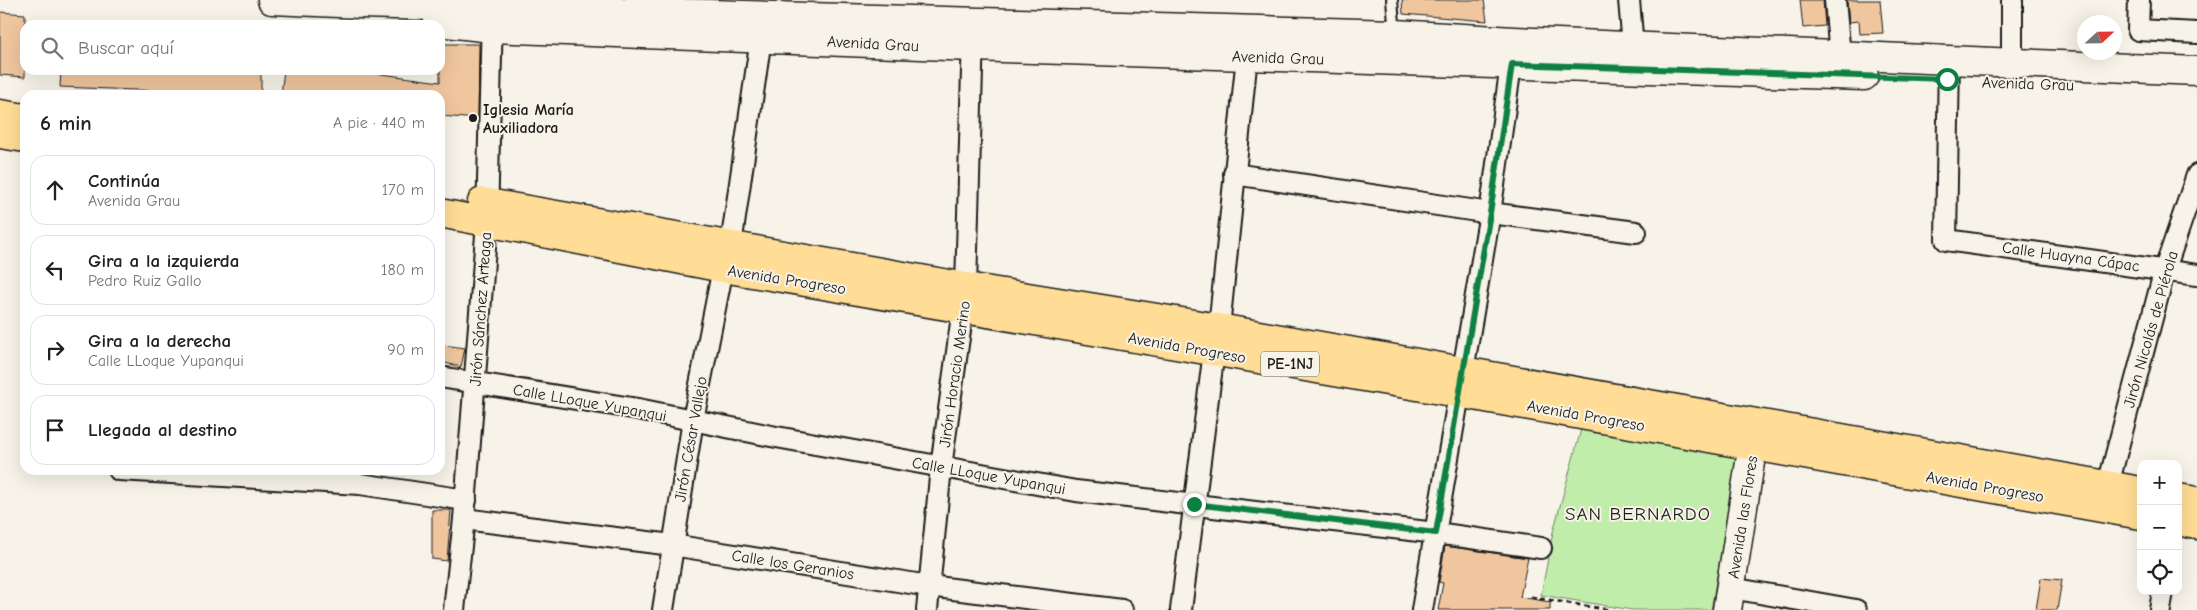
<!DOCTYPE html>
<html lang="es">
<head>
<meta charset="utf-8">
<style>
	:root { --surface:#fff; --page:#f2f2f2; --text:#202124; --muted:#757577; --line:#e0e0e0 }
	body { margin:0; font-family:"Comic Neue",sans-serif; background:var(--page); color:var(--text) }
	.controls { position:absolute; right:15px; bottom:15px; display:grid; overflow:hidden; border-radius:10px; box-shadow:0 5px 20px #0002 }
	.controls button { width:45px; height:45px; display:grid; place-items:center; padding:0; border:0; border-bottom:1px solid var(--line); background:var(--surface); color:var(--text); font:25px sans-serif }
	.compass { position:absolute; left:2077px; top:15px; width:45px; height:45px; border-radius:50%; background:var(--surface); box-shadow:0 5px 20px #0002; rotate:68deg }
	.stop { position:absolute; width:15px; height:15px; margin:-11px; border:4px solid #0b8043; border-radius:50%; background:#fff }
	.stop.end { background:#0b8043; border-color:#fff; box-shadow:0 1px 5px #0008 }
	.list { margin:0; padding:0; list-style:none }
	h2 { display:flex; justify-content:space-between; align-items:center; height:65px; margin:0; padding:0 20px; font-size:21px }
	h2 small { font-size:16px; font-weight:400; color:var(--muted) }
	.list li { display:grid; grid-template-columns:32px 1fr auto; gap:15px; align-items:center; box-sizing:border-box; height:70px; margin:0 10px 10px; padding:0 10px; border:1px solid var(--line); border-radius:15px }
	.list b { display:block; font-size:19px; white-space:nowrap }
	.list p { margin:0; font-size:16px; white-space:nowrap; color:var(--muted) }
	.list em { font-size:16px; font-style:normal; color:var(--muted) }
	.icon { flex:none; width:28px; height:28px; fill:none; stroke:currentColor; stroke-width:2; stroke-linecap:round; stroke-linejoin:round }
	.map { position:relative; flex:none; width:2197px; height:610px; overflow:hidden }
	.search { position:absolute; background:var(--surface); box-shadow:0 5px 20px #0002; left:20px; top:20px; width:425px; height:55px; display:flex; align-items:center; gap:12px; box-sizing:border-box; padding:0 18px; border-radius:15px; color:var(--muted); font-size:19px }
	.panel { position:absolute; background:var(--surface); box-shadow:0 5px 20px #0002; left:20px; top:90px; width:425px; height:385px; border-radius:15px }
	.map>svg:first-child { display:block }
	.green { fill:#c1edab; stroke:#6e8464 }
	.building { fill:#efc69e; stroke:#1c1c1c }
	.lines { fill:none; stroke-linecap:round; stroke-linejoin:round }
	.lane-casing { stroke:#1c1c1c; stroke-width:14 }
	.street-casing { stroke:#1c1c1c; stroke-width:24 }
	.secondary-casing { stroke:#1c1c1c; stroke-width:31 }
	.primary-casing { stroke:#1c1c1c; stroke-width:31 }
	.path { stroke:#1c1c1c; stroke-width:3; stroke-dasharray:5 4; stroke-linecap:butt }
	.lane { stroke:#f7f3e8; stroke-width:10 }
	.street { stroke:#f7f3e8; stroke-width:20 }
	.secondary { stroke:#f7f3e8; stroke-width:28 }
	.primary { stroke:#ffdd96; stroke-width:28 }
	.route { stroke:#0b8043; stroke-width:6 }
	.poi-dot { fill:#1c1c1c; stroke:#f7f3e8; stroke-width:2 }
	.labels { text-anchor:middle; stroke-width:4; stroke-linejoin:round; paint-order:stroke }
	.shield { fill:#f7f3e8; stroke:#5e5c59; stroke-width:1 }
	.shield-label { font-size:15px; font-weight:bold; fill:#1c1c1c }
	.street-label { font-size:16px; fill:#1c1c1c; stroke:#f7f3e8 }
	.poi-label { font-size:16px; font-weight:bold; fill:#1c1c1c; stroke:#f7f3e8; text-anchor:start }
	.quarter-label { font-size:19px; letter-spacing:1px; fill:#1c1c1c; stroke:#f7f3e8 }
</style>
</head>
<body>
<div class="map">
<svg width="2197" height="610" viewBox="0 0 2197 610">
	<rect width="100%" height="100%" fill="#f7f3e8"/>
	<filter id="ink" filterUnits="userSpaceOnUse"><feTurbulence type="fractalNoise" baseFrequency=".02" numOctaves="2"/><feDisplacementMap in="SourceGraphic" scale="10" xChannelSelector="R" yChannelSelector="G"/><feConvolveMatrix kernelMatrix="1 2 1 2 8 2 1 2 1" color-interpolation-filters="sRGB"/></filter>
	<g filter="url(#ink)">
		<!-- green -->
		<polygon class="green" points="1583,422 1739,451 1711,610 1632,610 1541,595 1553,532"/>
		<!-- building -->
		<g class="building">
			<polygon points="1402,0 1484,0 1487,21 1403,14"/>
			<polygon points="1800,0 1823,0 1825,26 1803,28"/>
			<polygon points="1847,0 1880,0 1883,33 1860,34 1859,21 1849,22"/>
			<polygon points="0,12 25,14 25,77 0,75"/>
			<polygon points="440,44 479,44 478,119 440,116 440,95 281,95 284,70 352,70 440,82"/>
			<polygon points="61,70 261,70 261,95 161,95 161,91 60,87"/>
			<polygon points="443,345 465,348 461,367 441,362"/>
			<polygon points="432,510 451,510 447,561 432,559"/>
			<polygon points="1445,546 1528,558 1520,597 1550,602 1550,610 1438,610 1443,583 1439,582"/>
			<polygon points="2041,578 2062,580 2057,610 2036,610"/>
		</g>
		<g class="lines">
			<!-- lane casing -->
			<g class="lane-casing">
				<polyline id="lane" points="1392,0 1395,34"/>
			</g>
			<!-- street casing -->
			<g class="street-casing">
				<g id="street">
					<polyline points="1629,0 1633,47"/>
					<polyline points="1835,0 1840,56"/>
					<polyline points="2139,0 2138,30 2197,33"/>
					<polyline points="1949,60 1946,240 2197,275"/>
					<polyline points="2012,63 2012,0"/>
					<polyline points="1234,174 1490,213 1636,232"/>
					<polyline points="731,245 761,38 761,25"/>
					<polyline points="1219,328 1247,56"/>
					<polyline points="440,377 638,409 771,436 1076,491 1436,533 1541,548"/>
					<polyline points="119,470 360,484 466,500"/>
					<polyline points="2108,485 2165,269 2197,175"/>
					<polyline points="464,519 672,545 929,586 1122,610"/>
					<polyline points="1731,588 1856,610"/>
					<polyline points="454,610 464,519 487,222 492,14"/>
					<polyline points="663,610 693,420 723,268"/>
					<polyline points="927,610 941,467 966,287 973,33"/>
					<polyline points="1181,610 1214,351"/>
					<polyline points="1422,610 1490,213 1513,51"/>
					<polyline points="2160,610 2163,591"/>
				</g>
			</g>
			<!-- secondary casing -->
			<g class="secondary-casing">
				<g id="secondary">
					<polyline points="272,0 361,4 1395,34 1514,41 2197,71"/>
					<polyline points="438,22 492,28 973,47 1864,76"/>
					<polyline points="1727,610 1756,424"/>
				</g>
			</g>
			<!-- primary casing -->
			<g class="primary-casing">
				<g id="primary">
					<polyline points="0,114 25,118"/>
					<polyline points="0,134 25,138"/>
					<polyline points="482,202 966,287 1219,328 2141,491"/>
					<polyline points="440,213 723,268 1429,388 2141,515"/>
					<polyline points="2178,498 2197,501"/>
					<polyline points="2178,521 2197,525"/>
				</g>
			</g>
			<!-- path -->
			<polyline class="path" points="1531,597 1610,610"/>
			<!-- lane -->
			<use href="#lane" class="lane"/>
			<!-- street -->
			<use href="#street" class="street"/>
			<!-- secondary -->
			<use href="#secondary" class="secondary"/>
			<!-- primary -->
			<use href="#primary" class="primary"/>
		</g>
	</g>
	<g class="lines" filter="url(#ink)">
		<!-- route -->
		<polyline class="route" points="1194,504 1436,533 1490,213 1512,64 1947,79"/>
	</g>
	<!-- markers -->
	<circle class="poi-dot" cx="473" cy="118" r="5"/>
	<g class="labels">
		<!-- shield labels -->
		<rect class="shield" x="1261" y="351.5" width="58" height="25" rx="4"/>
		<g class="shield-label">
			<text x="1290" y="369">PE-1NJ</text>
		</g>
		<!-- street labels -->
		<g class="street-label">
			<text transform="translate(873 43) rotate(3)" y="6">Avenida Grau</text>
			<text transform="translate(1278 57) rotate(2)" y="6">Avenida Grau</text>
			<text transform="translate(2028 83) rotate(2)" y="6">Avenida Grau</text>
			<text transform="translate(2071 256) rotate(8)" y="6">Calle Huayna Cápac</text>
			<text transform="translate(787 279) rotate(9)" y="6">Avenida Progreso</text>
			<text transform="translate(480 309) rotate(-86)" y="6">Jirón Sánchez Arteaga</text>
			<text transform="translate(2150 329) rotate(-74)" y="6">Jirón Nicolás de Piérola</text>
			<text transform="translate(1187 347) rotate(10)" y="6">Avenida Progreso</text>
			<text transform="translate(954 374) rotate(-82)" y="6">Jirón Horacio Merino</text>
			<text transform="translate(590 402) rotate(10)" y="6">Calle LLoque Yupanqui</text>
			<text transform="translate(1586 415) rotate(10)" y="6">Avenida Progreso</text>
			<text transform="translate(690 439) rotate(-80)" y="6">Jirón César Vallejo</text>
			<text transform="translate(989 475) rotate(10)" y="6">Calle LLoque Yupanqui</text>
			<text transform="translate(1985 486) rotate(10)" y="6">Avenida Progreso</text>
			<text transform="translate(1742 517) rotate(-81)" y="6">Avenida las Flores</text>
			<text transform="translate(793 564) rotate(9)" y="6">Calle los Geranios</text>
		</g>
		<!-- poi labels -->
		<g class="poi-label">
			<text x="483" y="115">Iglesia María<tspan x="483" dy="18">Auxiliadora</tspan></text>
		</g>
		<!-- quarter labels -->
		<g class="quarter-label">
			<text x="1638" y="520">SAN BERNARDO</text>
		</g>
	</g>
</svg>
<div class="controls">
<button>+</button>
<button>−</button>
<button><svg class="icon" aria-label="locate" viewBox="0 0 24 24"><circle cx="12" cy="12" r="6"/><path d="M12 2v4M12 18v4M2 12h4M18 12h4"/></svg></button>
</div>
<svg class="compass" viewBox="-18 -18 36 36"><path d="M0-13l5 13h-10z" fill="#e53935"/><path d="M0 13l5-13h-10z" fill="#757577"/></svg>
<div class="stop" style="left:1947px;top:79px"></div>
<div class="stop end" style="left:1194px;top:504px"></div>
<div class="search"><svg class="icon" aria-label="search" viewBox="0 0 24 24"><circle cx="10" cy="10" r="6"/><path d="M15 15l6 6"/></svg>Buscar aquí</div>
<section class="panel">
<h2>6 min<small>A pie · 440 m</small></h2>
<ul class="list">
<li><svg class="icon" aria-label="ahead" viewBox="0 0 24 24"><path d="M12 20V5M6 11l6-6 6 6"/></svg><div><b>Continúa</b><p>Avenida Grau</p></div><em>170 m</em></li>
<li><svg class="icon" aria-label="left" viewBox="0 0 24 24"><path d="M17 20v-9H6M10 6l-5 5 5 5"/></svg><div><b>Gira a la izquierda</b><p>Pedro Ruiz Gallo</p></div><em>180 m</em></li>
<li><svg class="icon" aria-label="right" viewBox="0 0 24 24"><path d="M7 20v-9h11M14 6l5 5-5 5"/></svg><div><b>Gira a la derecha</b><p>Calle LLoque Yupanqui</p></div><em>90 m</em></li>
<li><svg class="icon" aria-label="arrive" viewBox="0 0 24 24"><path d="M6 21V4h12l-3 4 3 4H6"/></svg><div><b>Llegada al destino</b></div></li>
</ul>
</section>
</div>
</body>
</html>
